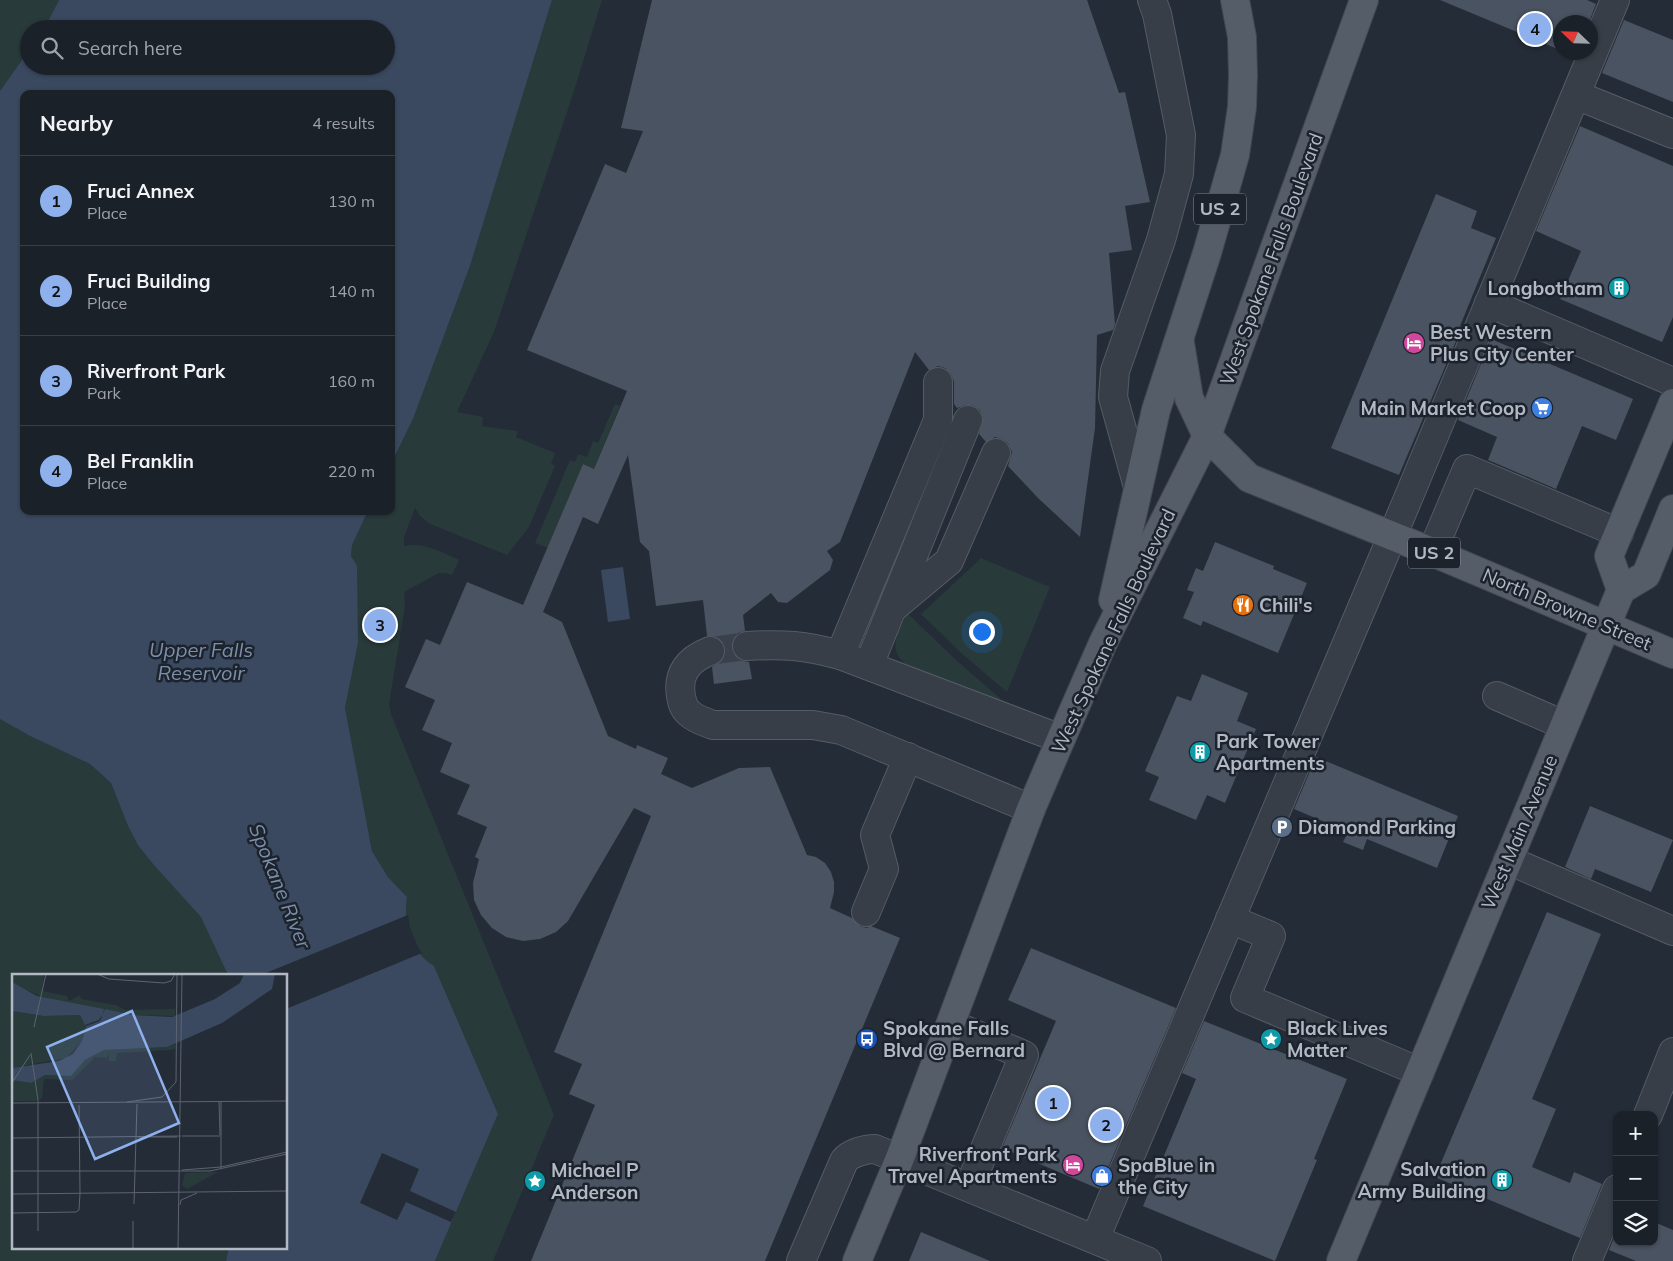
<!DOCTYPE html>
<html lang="en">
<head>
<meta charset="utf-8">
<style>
	:root { --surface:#1b2129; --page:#282e35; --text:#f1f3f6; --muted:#a0a3a8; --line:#393e46; --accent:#8eb1ed }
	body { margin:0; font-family:Mulish,sans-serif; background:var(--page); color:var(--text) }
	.controls { position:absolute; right:15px; bottom:15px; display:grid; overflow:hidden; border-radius:10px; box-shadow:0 1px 4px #0004 }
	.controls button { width:45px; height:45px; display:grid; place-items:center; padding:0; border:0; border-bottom:1px solid var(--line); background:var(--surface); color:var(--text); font:25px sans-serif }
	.compass { position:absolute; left:1553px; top:15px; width:45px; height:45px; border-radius:50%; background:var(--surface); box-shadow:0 1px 4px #0004; rotate:293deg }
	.you { position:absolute; left:981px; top:631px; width:18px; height:18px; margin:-12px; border:4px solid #fff; border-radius:50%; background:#1a73e8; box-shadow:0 0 0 8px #1a73e833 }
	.badge { display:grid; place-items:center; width:32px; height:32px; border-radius:50%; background:var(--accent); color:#111; font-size:16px; font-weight:700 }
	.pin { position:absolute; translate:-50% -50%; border:2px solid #fff; box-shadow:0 1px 5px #0006 }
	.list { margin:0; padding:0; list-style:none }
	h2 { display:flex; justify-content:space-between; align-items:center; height:65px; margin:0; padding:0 20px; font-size:21px }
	h2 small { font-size:16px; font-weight:400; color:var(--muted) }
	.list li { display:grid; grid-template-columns:32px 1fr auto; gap:15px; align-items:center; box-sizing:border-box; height:90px; padding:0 20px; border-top:1px solid var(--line) }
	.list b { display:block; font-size:19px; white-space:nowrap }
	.list p { margin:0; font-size:16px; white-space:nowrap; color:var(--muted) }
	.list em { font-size:16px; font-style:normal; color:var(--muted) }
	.icon { flex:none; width:28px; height:28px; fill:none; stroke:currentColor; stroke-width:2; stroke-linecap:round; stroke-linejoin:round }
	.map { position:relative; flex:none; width:1673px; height:1261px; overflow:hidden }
	.search { position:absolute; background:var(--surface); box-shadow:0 1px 4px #0004; left:20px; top:20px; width:375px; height:55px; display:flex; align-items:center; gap:12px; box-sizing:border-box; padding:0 18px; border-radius:28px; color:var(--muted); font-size:19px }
	.panel { position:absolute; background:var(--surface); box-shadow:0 1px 4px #0004; left:20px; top:90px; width:375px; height:425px; border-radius:10px }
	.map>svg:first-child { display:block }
	.green { fill:#283a3a }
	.water { fill:#3a495f }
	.pier { fill:#242c37 }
	.building { fill:#4a5361 }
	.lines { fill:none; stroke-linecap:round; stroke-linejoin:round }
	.minor-tunnel { stroke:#39414c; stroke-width:28; stroke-dasharray:28 14; stroke-linecap:butt }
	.minor-casing { stroke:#555c66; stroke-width:30 }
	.major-casing { stroke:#404751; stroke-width:30 }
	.minor { stroke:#373e48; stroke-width:28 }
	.major { stroke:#555d68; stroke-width:28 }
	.labels { text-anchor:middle; stroke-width:5; stroke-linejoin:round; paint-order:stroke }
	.shield { fill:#1c232c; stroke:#858c96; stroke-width:1 }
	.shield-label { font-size:18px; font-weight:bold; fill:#b2b9c4 }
	.street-label { font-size:19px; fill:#b2b9c4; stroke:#1c232c }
	.poi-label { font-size:19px; font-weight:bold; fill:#b2b9c4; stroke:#1c232c; text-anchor:start }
	.water-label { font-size:20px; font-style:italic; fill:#7c8faa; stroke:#1c232c }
	.inset-road { fill:none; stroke:#5d646f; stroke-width:1 }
	.view { fill:#8eb1ed; fill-opacity:0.15; stroke:#8eb1ed; stroke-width:2.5 }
	.inset-edge { fill:none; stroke:#b2b9c4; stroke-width:2.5 }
</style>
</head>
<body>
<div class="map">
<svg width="1673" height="1261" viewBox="0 0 1673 1261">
	<rect width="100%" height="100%" fill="#242c37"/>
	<!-- green -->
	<g class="green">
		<polygon points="0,0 59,0 44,29 29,29 29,50 0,91"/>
		<path d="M552,0H602L573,94L494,332L457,412L483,417L482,426L518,431L516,437L555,453L551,464L555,466L529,527L507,555L430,524L420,516L415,508L404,537V546C424,542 441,552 459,560L452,575L445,573H439L404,592L405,607L389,704L391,714L554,1115L493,1261H435L498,1114L434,966C410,951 403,925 407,897L388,877L372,851L345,708L358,643L351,556L352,545L368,511H391V464L413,419L470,266Z"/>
		<polygon points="615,404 620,406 594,469 583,464 548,548 535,543 570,460 575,462 578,454 587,457 593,441 598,443"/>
		<polygon points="981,558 1050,587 1007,692 960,652 921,614"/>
		<path d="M907,613L955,659L1003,701L1001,705L906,664C886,649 899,632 907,613Z"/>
		<polygon points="0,719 30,736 90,764 111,783 128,826 153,864 202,917 228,975 14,975 14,1247 229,1247 226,1261 0,1261"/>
	</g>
	<!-- water -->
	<g class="water">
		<path d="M59,0H552L470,266L413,419L391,464V94H24V511H368L352,545L351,556L357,566L358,643L345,708L372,851L388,877L407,897C403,924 410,951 434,966L498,1114L435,1261H226L229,1247H286V975H228L201,917L153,864L138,845L128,826L111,783L90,764L30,736L0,719V91L29,50V66H386V29H44Z"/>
		<polygon points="623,567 630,619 608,622 601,570"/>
	</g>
	<!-- pier -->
	<g class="pier">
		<polygon points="408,915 410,928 418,947 422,953 286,1009 286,975 261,975"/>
		<polygon points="382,1153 419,1169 410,1191 456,1212 451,1222 406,1202 397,1220 360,1203"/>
	</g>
	<!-- building -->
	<g class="building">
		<polygon points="652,0 1087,0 1119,93 1125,92 1150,202 1125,206 1132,250 1109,253 1115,324 1113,330 1097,335 1095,428 1080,537 1038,498 1008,466 1012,452 1008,443 1002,439 995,437 986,442 979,434 983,418 980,410 974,406 966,405 957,408 954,404 954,382 951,374 945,368 938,366 929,370 915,352 840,542 827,551 833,560 830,570 787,603 778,602 771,593 743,615 745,631 738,633 733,638 731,647 734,654 739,660 749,662 752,679 714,684 712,667 722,661 726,652 724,644 720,639 712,636 707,636 703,600 656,606 649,551 640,542 628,455 598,524 583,517 543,612 562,622 608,736 636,749 637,745 668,758 661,774 692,788 739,768 770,767 807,855 816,857 825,863 831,872 834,882 834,892 830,908 852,918 860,926 867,928 871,926 900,938 765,1261 531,1261 595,1105 569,1094 582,1064 554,1052 651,816 634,808 568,921 556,932 540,939 523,941 506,937 492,928 481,915 474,900 473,883 479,859 475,857 487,827 457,814 470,785 440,772 452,743 422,730 435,700 405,687 426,639 440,645 467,582 523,605 583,464 594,469 627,391 527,350 605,164 626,173 643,131 621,128"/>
		<polygon points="1440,0 1587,0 1596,4 1589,22 1560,22 1560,50"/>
		<polygon points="1624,20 1673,40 1673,102 1602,73"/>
		<polygon points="1580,126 1673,166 1673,317 1662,342 1560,299 1581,251 1536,231"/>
		<polygon points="1436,194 1477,211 1471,228 1496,238 1460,326 1462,327 1399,475 1331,448"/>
		<polygon points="1491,339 1633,399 1616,440 1582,426 1556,489 1488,460 1497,437 1458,420"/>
		<polygon points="1215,542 1274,566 1273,569 1307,583 1278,653 1203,621 1201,626 1183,618 1194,592 1187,590 1196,568 1203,571"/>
		<polygon points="1202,674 1248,693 1237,721 1256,729 1225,803 1207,795 1196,820 1149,800 1159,777 1145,771 1177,696 1191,701"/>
		<polygon points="1316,757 1458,816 1437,868 1367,839 1363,850 1343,842 1348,832 1294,809"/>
		<polygon points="1590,806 1673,840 1651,892 1595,869 1591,879 1565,867"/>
		<polygon points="1547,912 1601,934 1532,1099 1556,1109 1532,1167 1570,1183 1574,1172 1602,1184 1580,1238 1435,1177"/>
		<polygon points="1031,948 1176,1008 1099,1189 1002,1148 1056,1021 1008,1000"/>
		<polygon points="1204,1021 1347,1079 1314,1159 1317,1160 1275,1261 1143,1206 1196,1079 1182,1073"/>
		<polygon points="1654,1222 1673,1230 1673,1261 1636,1261 1609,1250 1617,1230 1617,1242 1654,1242"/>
		<polygon points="921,1232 990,1261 909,1261"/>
	</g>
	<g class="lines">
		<!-- minor-tunnel -->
		<polyline class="minor-tunnel" points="710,651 747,646"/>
		<!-- minor casing -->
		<g class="minor-casing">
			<g id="minor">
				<polyline points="1576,95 1673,134"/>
				<polyline points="1489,303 1673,382"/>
				<polyline points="1138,487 1113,397 1115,371 1161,240 1179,174 1181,135 1157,14 1152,0"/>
				<polyline points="1432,552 1467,469 1619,533"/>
				<polyline points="894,607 949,561 996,453"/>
				<path d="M747,646C784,644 804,645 840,655L1061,739"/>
				<path d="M710,651C689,659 677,673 681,696C682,702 683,708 689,713C695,719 705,722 713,725H813L841,730L1031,809"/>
				<polyline points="840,655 938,420 938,382"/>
				<polyline points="869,665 968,420"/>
				<polyline points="1497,696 1564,725"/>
				<polyline points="1508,860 1673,931"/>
				<polyline points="866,912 884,869 875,835 908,757"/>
				<polyline points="1230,919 1271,936 1245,998 1420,1072"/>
				<polyline points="951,1024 1024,1055 969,1187"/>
				<polyline points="1648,1115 1673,1052"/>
				<polyline points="1095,1239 1407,501 1615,0"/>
				<path d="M801,1261L844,1161C850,1153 865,1149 875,1149L1147,1261"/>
				<polyline points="1587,1261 1617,1189"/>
			</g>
		</g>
		<!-- major casing -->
		<g class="major-casing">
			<g id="major">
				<polyline points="1180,343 1189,398 1207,436 1249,478 1432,552 1673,654"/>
				<polyline points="1621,590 1646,575 1673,509"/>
				<polyline points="1113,600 1156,410 1207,253 1235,155 1242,107 1243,75 1242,37 1235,0"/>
				<polyline points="857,1261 900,1158 1031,809 1061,739 1103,643 1207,436 1364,0"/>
				<polyline points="1341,1261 1621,590 1609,556 1673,403"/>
			</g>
		</g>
		<!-- minor -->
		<use href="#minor" class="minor"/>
		<!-- major -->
		<use href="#major" class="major"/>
	</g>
	<!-- icons -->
	<defs>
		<g id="building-disc" transform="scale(1.125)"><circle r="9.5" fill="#0f9aa8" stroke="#1c232c"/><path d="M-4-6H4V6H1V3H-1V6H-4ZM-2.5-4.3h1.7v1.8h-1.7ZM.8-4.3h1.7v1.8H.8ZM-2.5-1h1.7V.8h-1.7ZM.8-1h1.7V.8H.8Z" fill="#fff"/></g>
		<g id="hotel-disc" transform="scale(1.125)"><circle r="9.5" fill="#d1479c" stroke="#1c232c"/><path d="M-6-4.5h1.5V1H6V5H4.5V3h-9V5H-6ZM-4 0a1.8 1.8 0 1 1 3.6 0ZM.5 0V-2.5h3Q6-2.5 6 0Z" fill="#fff"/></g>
		<g id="supermarket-disc" transform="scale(1.125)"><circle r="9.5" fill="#3f7fe0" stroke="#1c232c"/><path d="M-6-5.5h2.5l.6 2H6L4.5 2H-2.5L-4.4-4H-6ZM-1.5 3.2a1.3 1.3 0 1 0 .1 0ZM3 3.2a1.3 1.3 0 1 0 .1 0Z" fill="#fff"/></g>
		<g id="restaurant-disc" transform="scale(1.125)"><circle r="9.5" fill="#e8710a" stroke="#1c232c"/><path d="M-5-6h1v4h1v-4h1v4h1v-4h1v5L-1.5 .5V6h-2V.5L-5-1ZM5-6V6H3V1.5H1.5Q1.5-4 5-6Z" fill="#fff"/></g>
		<g id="parking-disc" transform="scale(1.125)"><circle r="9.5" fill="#5c6f8a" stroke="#1c232c"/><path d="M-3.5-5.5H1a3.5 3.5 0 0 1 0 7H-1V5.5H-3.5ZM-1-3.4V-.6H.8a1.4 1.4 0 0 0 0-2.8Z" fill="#fff"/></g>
		<g id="bus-disc" transform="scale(1.125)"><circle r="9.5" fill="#1a4fb4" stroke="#1c232c"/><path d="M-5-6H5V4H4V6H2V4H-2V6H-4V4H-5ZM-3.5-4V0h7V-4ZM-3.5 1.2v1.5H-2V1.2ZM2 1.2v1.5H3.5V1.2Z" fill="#fff"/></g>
		<g id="sight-disc" transform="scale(1.125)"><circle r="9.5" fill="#0f9aa8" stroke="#1c232c"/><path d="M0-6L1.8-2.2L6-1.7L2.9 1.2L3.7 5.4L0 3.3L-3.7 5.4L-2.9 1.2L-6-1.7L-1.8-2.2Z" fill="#fff"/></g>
		<g id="shop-disc" transform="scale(1.125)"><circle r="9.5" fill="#3f7fe0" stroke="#1c232c"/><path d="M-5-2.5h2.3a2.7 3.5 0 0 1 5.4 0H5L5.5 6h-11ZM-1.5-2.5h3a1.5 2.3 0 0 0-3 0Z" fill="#fff"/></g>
	</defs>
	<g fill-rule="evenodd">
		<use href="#building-disc" x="1619" y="288"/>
		<use href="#hotel-disc" x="1414" y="343"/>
		<use href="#supermarket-disc" x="1542" y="408"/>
		<use href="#restaurant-disc" x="1243" y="605"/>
		<use href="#building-disc" x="1200" y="752"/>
		<use href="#parking-disc" x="1282" y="827"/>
		<use href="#bus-disc" x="867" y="1039"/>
		<use href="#sight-disc" x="1271" y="1039"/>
		<use href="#hotel-disc" x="1073" y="1165"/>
		<use href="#shop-disc" x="1102" y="1176"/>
		<use href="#building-disc" x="1502" y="1180"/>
		<use href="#sight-disc" x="535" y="1181"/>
	</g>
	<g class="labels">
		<!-- shield labels -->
		<g class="shield">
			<rect x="1194" y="193.5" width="52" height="31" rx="4"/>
			<rect x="1408" y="537.5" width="52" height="31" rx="4"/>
		</g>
		<g class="shield-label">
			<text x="1220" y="215">US 2</text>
			<text x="1434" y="559">US 2</text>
		</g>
		<!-- street labels -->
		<g class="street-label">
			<text transform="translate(1271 259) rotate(-70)" y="7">West Spokane Falls Boulevard</text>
			<text transform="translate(1567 609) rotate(23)" y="7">North Browne Street</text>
			<text transform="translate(1113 631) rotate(-65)" y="7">West Spokane Falls Boulevard</text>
			<text transform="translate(1519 832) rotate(-67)" y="7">West Main Avenue</text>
		</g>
		<!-- poi labels -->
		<g class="poi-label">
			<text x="1603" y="295" text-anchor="end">Longbotham</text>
			<text x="1430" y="339">Best Western<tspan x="1430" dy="22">Plus City Center</tspan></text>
			<text x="1526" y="415" text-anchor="end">Main Market Coop</text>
			<text x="1259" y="612">Chili's</text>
			<text x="1216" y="748">Park Tower<tspan x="1216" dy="22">Apartments</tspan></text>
			<text x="1298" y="834">Diamond Parking</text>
			<text x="883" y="1035">Spokane Falls<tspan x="883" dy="22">Blvd @ Bernard</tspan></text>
			<text x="1287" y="1035">Black Lives<tspan x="1287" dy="22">Matter</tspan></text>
			<text x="1057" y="1161" text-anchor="end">Riverfront Park<tspan x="1057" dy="22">Travel Apartments</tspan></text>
			<text x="1118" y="1172">SpaBlue in<tspan x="1118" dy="22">the City</tspan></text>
			<text x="1486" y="1176" text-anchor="end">Salvation<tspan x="1486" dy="22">Army Building</tspan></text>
			<text x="551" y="1177">Michael P<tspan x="551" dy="22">Anderson</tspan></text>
		</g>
		<!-- water labels -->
		<g class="water-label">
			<text x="201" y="657">Upper Falls<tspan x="201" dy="23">Reservoir</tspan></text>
			<text transform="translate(280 886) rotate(68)" y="7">Spokane River</text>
		</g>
	</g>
	<!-- overview -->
	<g transform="translate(12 974)">
		<rect width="275" height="275" fill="#242c37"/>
		<path d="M0,0H32L30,17L55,22L57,27L68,21L69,25L104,31L113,36L163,35V42L120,41L40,27L7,13L0,8ZM0,37L32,42L68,41L74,52L70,67L54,84L0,94ZM163,70L164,74L159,76L105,79L104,87H97V79L95,84L83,83L60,106L32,105L30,124L24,127H0V106L19,109L33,101L59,102L73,86L92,76L153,73ZM206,198L175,215L170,211L173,199Z" fill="#283a3a"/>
		<path d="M232,0H263L260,15L210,49L155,73L92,76L73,86L59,102L33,101L19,109L0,106V94L47,87L61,80L70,67L74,52L88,47L93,35L120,41L160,43L203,25L228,9ZM0,8L25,22L92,35L91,40L87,46L73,51L68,41L32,42L0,37Z" fill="#3a495f"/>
		<path class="inset-road" d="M85,0L97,5L152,9M152,9L159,7L163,0M22,53L34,0M19,79L26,126V257M0,109L18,81M207,127L208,161M209,127V194M115,128L150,123L164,108L165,0M0,129L275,127M67,131L68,219M170,162H208M126,163H165M0,164L169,162M170,196L209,193L275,178M0,197H198L275,180M0,220L275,217M122,230L125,130M168,231L169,226L185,219M0,239L64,238L67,236L68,219M121,275V247M166,275L170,0"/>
		<path class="view" d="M120,37L167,149L83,185L35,73Z"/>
		<rect width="275" height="275" class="inset-edge"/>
	</g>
</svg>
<div class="controls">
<button>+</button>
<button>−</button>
<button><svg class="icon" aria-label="layers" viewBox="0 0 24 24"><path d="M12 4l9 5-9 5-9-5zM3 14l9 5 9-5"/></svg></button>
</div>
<svg class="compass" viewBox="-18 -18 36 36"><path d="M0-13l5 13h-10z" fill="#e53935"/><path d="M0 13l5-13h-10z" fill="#a0a3a8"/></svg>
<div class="you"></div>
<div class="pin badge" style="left:1053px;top:1103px">1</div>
<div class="pin badge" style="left:1106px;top:1125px">2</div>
<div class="pin badge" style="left:380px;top:625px">3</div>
<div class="pin badge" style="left:1535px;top:29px">4</div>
<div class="search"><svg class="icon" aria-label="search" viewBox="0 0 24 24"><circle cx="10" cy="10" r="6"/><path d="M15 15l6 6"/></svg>Search here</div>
<section class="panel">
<h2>Nearby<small>4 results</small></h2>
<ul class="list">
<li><span class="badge">1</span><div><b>Fruci Annex</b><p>Place</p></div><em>130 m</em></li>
<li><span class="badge">2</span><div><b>Fruci Building</b><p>Place</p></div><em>140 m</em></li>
<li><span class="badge">3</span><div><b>Riverfront Park</b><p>Park</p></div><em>160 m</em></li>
<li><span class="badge">4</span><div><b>Bel Franklin</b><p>Place</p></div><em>220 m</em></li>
</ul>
</section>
</div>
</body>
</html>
